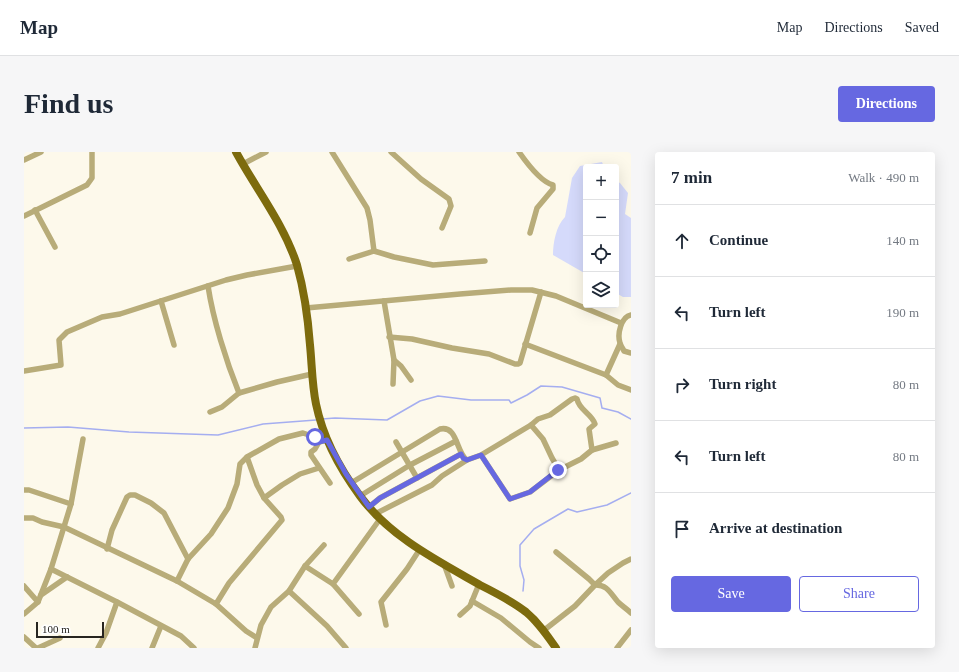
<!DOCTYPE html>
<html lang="en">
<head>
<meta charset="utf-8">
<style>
	:root { --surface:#fff; --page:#f6f6f7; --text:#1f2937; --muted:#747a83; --line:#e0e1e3; --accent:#6668e1 }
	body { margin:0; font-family:Georgia,serif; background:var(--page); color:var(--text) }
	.controls { position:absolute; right:12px; top:12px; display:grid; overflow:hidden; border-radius:4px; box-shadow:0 4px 16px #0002 }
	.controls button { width:36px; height:36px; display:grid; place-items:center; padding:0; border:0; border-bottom:1px solid var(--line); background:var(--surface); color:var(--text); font:20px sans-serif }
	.scale { position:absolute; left:12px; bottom:10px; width:68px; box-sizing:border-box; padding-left:4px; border:2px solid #272520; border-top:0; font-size:11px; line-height:14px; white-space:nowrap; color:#272520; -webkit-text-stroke:3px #fff; paint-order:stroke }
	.stop { position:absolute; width:12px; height:12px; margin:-9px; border:3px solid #6668e1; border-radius:50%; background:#fff }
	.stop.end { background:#6668e1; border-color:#fff; box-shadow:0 1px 4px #0008 }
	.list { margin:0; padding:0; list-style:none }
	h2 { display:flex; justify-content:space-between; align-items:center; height:52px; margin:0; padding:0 16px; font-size:17px }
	h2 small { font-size:13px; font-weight:400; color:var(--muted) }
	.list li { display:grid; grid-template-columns:26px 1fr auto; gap:12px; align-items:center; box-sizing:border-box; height:72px; padding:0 16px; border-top:1px solid var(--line) }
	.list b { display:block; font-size:15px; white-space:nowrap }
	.list em { font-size:13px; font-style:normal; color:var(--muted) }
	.actions { display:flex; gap:8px; padding:12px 16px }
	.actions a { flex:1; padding:9px 0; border:1px solid var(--accent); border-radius:4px; text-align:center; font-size:14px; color:var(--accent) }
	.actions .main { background:var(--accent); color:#fff }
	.icon { flex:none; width:22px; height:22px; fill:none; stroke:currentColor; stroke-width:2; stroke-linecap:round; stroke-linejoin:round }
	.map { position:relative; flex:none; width:607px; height:496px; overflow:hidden; border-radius:4px }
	header { display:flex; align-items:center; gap:24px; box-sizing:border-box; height:56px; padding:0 20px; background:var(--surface); border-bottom:1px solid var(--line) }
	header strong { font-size:19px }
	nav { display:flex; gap:22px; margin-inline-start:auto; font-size:14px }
	.intro { display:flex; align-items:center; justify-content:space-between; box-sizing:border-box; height:96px; padding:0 24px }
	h1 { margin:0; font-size:28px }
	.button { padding:10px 18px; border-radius:4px; background:var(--accent); color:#fff; font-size:14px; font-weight:700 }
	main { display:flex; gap:24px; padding:0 24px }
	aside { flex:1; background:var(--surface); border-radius:4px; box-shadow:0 4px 16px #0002 }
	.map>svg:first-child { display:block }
	.green { fill:#d5dafb }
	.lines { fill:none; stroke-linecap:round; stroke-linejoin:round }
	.stream { stroke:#a5aef0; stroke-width:1.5 }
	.minor { stroke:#b8ac79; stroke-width:5.5 }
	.primary { stroke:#7d6b0d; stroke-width:8 }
	.route { stroke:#6668e1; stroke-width:5 }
</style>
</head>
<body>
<header>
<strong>Map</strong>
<nav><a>Map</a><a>Directions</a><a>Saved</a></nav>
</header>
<div class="intro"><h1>Find us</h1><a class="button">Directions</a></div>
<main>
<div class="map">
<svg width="607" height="496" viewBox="0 0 607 496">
	<rect width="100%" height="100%" fill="#fdf9eb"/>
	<!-- green -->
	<g class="green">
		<path d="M578,10L580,15H562V122L529,103C529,91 532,74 541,65L548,26L556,14Z"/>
		<polygon points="592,29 596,31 604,41 601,62 607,66 607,145 599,145 592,141"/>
	</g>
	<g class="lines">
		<!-- stream -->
		<g class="stream">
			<polyline points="298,267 311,266 363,268 396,249 414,244 447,248 485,248 487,251 503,243 517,234 538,235 576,246 578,256 594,260 607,267"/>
			<polyline points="0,276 44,275 105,280 194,283 239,272 292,268"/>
			<polyline points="499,439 500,428 496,414 496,393 510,377 544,357 553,360 583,353 607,341"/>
		</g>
		<!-- minor -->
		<g class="minor">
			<polyline points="308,0 343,56 346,68 350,99"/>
			<polyline points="367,0 397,27 425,47 427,54 418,76"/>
			<path d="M495,0C502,10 517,30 529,33V37L513,56L506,81"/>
			<polyline points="0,8 17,0"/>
			<polyline points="219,12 242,0"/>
			<polyline points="11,58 31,95"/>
			<polyline points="0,64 63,33 68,26 68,0"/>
			<polyline points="325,107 350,99 370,105 409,113 461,109"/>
			<path d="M184,134C189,167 202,209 215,241"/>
			<polyline points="137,149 150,193"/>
			<polyline points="360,149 370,208 369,232"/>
			<polyline points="282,156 436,142 487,138 508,138 532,144 597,171"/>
			<path d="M607,163C597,165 593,182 596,191C597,194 599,197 600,199L607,201"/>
			<polyline points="365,185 388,187 428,196 465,202 491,212 494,212 496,211 517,140"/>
			<polyline points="501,192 582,223 594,233 607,238"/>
			<polyline points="370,208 377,214 387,228"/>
			<polyline points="0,219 37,213 35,188 43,180 78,165 96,162 202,128 223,123 273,114"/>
			<polyline points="582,223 596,192"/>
			<polyline points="186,260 198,255 215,241 253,230 288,222"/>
			<polyline points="507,273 519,287 528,306 535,318"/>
			<polyline points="295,290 291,297 287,300 287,303 306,331"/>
			<polyline points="372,290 393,326"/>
			<polyline points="568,298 592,291"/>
			<path d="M327,331L416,277C434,273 432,301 443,308"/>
			<polyline points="0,338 5,338 47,352"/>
			<polyline points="336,344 386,313 432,289"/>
			<polyline points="240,346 258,333 276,322 295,316"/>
			<polyline points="345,355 356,346 437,302"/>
			<path d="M351,362L408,333L418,324L443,308L457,303L507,273L514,267L526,263L548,247L551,246L553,247C555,258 568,262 571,272L565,277L568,298L557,307L535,318L506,340L486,347L457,303"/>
			<polyline points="0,366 9,366 18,370 40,375 153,429 192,452 222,479 233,486"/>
			<polyline points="83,397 88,378 103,345 106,343 111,343 127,351 140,361 164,407"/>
			<path d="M532,400L565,427L571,433C583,432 587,442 594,450C598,454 603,457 607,461"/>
			<polyline points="420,412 428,434"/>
			<polyline points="281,414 309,432"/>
			<polyline points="27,417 93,450 157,484 170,496"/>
			<polyline points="153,429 164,407 187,382 204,356 213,332 216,312 223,305 255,287 279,281 291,285 295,290 303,288"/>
			<polyline points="0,434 14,450"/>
			<polyline points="265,439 303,474 322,496"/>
			<polyline points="17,443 43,425"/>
			<polyline points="448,449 477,466 506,490 515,496"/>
			<polyline points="192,452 205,431 258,368 257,365 240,346 233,333 223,305"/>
			<polyline points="0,462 14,450 27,417 47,352 59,287"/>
			<polyline points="335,462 309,432 356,367"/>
			<polyline points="436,463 446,454 455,432"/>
			<polyline points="362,473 357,450 383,417 396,397"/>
			<polyline points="519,479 551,454 571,433 584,421 599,411 607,407"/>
			<polyline points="0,485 12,496"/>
			<polyline points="14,496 36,486"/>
			<polyline points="74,496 82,481 93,450"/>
			<polyline points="128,496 137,474"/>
			<polyline points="231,496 237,473 247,455 265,439 281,414 300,393"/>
			<polyline points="593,496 607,478"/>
		</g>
		<!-- primary -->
		<path class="primary" d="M212,0C232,37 260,72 273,113C280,138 284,166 286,193C288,213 288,233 292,252C299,286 316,317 336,344C366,385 414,409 456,433C472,441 488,449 502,460C514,470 523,483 532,496"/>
	</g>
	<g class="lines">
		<!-- route -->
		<polyline class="route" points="291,285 295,290 303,288 322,322 345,355 356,346 437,302 439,306 443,308 457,303 486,347 506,340 534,318"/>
	</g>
</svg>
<div class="controls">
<button>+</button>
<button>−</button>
<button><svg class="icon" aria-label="locate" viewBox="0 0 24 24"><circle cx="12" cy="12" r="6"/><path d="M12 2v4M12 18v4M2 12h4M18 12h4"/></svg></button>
<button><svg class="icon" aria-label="layers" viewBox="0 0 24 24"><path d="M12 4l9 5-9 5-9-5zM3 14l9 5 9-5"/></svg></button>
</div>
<div class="scale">100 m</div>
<div class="stop" style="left:291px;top:285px"></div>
<div class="stop end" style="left:534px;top:318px"></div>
</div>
<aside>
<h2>7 min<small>Walk · 490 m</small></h2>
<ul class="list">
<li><svg class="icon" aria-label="ahead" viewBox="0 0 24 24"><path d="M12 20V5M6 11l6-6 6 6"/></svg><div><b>Continue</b></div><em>140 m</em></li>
<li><svg class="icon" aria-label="left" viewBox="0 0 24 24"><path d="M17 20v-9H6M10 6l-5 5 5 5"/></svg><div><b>Turn left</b></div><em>190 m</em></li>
<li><svg class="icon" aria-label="right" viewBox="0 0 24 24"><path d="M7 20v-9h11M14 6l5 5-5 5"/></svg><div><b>Turn right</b></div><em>80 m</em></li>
<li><svg class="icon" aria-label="left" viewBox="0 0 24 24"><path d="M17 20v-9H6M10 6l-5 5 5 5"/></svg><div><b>Turn left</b></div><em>80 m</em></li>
<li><svg class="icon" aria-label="arrive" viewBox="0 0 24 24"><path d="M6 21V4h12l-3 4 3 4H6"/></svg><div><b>Arrive at destination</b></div></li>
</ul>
<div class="actions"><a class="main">Save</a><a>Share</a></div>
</aside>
</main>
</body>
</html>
